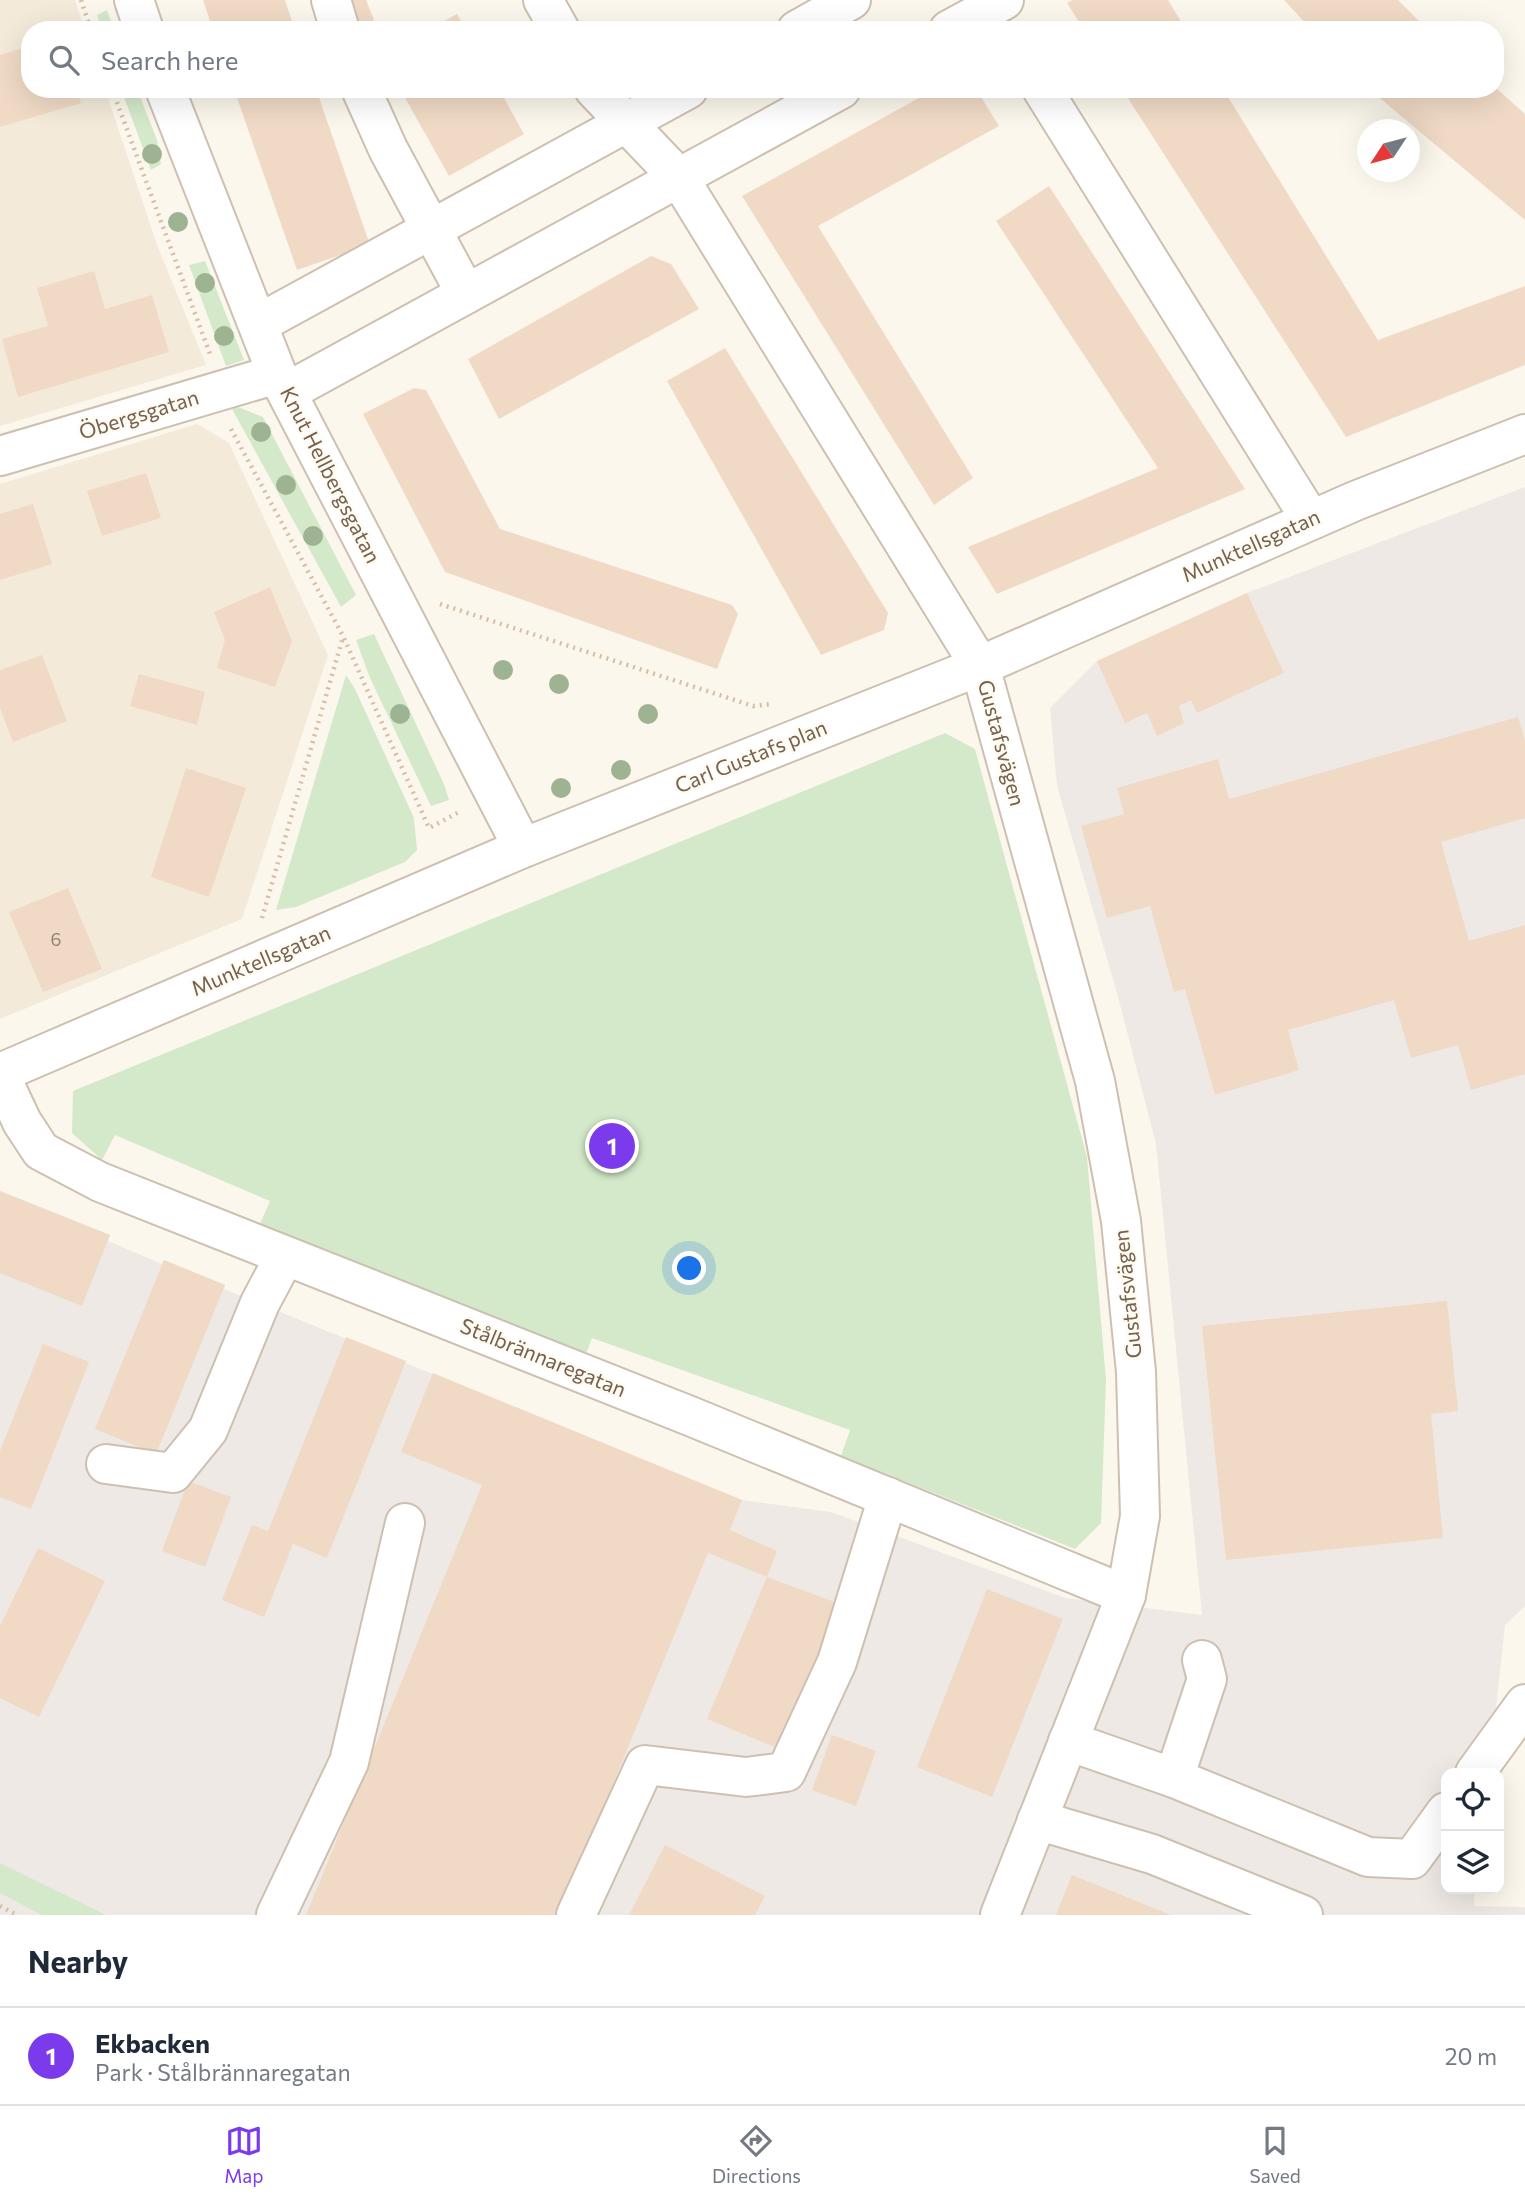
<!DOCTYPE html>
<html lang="en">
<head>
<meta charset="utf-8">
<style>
	:root { --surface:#fff; --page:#f2f2f3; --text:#1f2937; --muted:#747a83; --line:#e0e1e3; --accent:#7c3aed }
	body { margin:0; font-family:Commissioner,sans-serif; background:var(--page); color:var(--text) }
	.controls { position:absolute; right:21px; bottom:21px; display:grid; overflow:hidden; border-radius:14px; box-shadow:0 7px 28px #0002 }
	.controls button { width:63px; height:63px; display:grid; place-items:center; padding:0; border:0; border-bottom:2px solid var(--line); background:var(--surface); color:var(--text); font:35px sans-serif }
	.compass { position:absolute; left:1357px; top:119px; width:63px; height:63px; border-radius:50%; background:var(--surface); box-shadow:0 7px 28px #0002; rotate:234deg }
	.you { position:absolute; left:690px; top:1269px; width:24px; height:24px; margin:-18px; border:5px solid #fff; border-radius:50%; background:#1a73e8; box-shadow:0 0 0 10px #1a73e833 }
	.badge { display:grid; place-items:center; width:46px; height:46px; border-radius:50%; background:var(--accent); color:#fff; font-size:23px; font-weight:700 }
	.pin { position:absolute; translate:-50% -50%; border:4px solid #fff; box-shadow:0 2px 7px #0006 }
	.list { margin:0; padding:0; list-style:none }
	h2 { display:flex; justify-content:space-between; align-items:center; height:91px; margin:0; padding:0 28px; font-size:30px }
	h2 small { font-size:23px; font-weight:400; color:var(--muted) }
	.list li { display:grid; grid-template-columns:46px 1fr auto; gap:21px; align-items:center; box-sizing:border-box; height:98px; padding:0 28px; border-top:2px solid var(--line) }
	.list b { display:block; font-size:26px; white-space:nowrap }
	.list p { margin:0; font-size:23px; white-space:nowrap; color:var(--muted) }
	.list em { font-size:23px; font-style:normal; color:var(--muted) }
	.icon { flex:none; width:38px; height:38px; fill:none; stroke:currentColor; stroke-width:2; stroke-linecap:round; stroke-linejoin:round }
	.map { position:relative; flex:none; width:1525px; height:1915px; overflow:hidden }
	.search { position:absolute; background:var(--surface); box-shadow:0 7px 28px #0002; left:21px; right:21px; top:21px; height:77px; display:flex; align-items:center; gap:18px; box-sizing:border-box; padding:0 24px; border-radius:28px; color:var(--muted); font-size:26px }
	.sheet { height:189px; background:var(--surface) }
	nav { display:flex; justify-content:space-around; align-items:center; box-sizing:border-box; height:98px; border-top:2px solid var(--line); background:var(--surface); font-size:19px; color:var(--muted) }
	nav a { display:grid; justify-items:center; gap:4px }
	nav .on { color:var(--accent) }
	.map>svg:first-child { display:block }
	.residential { fill:#f3eada }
	.industrial { fill:#eee9e4 }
	.green { fill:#d4e9ca }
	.building { fill:#f0dac5 }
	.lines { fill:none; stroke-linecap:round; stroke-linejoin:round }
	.minor-casing { stroke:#cec0b1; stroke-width:42 }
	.path { stroke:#d5bda7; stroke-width:4.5; stroke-dasharray:2 5; stroke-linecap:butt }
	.minor { stroke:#fff; stroke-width:38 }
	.tree { fill:#9eb392 }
	.labels { text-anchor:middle; stroke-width:5; stroke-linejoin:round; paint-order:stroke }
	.number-label { font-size:18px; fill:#947f6c }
	.street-label { font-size:21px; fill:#76614f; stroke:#fefbf2 }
</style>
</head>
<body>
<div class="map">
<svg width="1525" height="1915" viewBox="0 0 1525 1915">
	<rect width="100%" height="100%" fill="#fcf7ec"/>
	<!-- residential -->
	<g class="residential">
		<polygon points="0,0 75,0 85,30 30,30 30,89 105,89 157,245 206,365 0,426"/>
		<polygon points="197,424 229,443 328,655 242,919 0,1019 0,484"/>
	</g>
	<!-- industrial -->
	<polygon class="industrial" points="1525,487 1525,1606 1505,1625 1489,1773 1446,1773 1446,1889 1475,1889 1474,1906 1525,1907 1525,1915 0,1915 0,1191 110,1235 108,1241 162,1264 164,1260 225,1285 224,1289 742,1500 831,1512 1066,1598 1202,1615 1156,1144 1117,993 1057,786 1050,708 1097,661 1247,593"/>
	<!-- green -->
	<g class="green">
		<polygon points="107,10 114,30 102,30 97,15"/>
		<polygon points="121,89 137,89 157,140 161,164 151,170"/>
		<polygon points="205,261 244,360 226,366 189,265"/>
		<polygon points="238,407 263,417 356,595 341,607 232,409"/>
		<polygon points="374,634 444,784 449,800 431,806 370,678 356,640"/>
		<polygon points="346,675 355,689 414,818 417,850 405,862 296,907 276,910"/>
		<polygon points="945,733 975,749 1087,1157 1106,1380 1101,1523 1075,1549 841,1456 850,1430 592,1338 584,1359 258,1228 270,1201 115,1135 102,1160 72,1133 73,1091"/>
		<polygon points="0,1863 106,1915 42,1915 0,1893"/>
	</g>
	<!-- building -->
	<g class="building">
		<polygon points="203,0 285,0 295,30 213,30"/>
		<polygon points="349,0 366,0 374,20 357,26"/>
		<polygon points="1073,0 1168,0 1186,30 1084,30 1067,3"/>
		<polygon points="1284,0 1398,0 1428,30 1312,30"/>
		<polygon points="457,14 466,30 428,30"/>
		<polygon points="30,46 30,89 77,89 81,103 0,127 0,55"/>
		<polygon points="234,89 316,89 370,245 297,270"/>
		<polygon points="400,89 499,89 524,134 449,176"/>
		<polygon points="935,89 976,89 999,126 818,226 973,478 934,505 742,196"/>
		<polygon points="1122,89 1223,89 1378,340 1525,286 1525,365 1346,437"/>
		<polygon points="1369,89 1497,89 1525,114 1525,220"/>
		<polygon points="1049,186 1245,489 997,594 968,547 1158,468 996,221"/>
		<polygon points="651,256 671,264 699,309 499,419 468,359"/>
		<polygon points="94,271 105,309 152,295 169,352 18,397 2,339 48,326 37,288"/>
		<polygon points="725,348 888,613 884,630 821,655 667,381"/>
		<polygon points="414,388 426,390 500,529 732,605 738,614 717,669 445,572 363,414"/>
		<polygon points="146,473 161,518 102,536 87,491"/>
		<polygon points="33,504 52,564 0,580 0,514"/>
		<polygon points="270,587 292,641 275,687 217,668 225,640 214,612"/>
		<polygon points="1247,593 1284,673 1197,713 1191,700 1179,706 1184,723 1157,736 1147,713 1125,723 1097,661"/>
		<polygon points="42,655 67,721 13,742 0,708 0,670"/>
		<polygon points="139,674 205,692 197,725 130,706"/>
		<polygon points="1518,717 1525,741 1525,818 1441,842 1469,941 1525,925 1525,1074 1471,1090 1458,1045 1411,1058 1394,1000 1288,1030 1299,1070 1215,1095 1185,989 1174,992 1150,906 1107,918 1081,826 1124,814 1117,788 1218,759 1229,799"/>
		<polygon points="186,768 246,788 209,897 151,877"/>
		<polygon points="68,888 102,969 43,992 9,912"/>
		<polygon points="0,1191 110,1235 82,1306 0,1273"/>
		<polygon points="164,1260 225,1285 156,1454 95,1429"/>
		<polygon points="1447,1301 1458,1411 1431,1414 1443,1538 1226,1560 1202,1326"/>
		<polygon points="346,1337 406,1361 327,1558 293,1544 264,1617 222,1600 252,1525 268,1531"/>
		<polygon points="43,1344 89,1362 31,1509 0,1497 0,1451"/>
		<polygon points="433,1373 742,1500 730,1530 777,1551 767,1577 708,1553 559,1915 306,1915 482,1485 401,1452"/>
		<polygon points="188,1481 231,1497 205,1567 162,1551"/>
		<polygon points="38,1548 105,1581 39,1717 0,1698 0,1626"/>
		<polygon points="767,1577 843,1605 784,1751 707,1719"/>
		<polygon points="987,1589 1063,1619 992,1797 917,1767"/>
		<polygon points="832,1735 876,1751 856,1806 812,1790"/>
		<polygon points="665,1845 765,1896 755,1915 629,1915"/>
		<polygon points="1072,1875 1171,1915 1056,1915"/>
	</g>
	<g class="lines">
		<!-- minor casing -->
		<g class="minor-casing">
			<g id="minor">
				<polyline points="134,0 144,30"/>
				<polyline points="331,0 340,30"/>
				<polyline points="543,0 560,30"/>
				<polyline points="797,30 851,0"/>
				<polyline points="949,30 1004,0"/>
				<polyline points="165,89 277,374 523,848"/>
				<polyline points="361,89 388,149 466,294"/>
				<polyline points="594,89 679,178 980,666 1095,1081 1121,1221 1136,1372 1140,1516 1126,1595 1000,1915"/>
				<polyline points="1042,89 1311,520"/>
				<polyline points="258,324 688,89"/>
				<polyline points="287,392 841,89"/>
				<polyline points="0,456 277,374"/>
				<polyline points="0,1073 523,848 980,666 1355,501 1525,434"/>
				<polyline points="0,1075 22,1122 41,1151 100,1182 690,1416 1126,1595"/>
				<polyline points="106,1464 173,1473 208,1430 260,1303 285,1256"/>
				<polyline points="1068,1741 1174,1778 1368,1857 1412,1859 1446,1812"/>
				<polyline points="1475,1773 1525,1704"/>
				<polyline points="1174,1778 1207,1679 1202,1660"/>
				<polyline points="1037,1820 1152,1854 1303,1915"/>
				<polyline points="276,1915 349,1762 405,1523"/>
				<polyline points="576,1915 645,1765 746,1777 786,1772 837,1662 888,1497"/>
			</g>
		</g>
		<!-- path -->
		<g class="path">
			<polyline points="81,0 91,30"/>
			<polyline points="112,89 210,354"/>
			<polyline points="231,429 343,636 429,828 461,811"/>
			<polyline points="440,604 753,706 772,704"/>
			<polyline points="262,918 343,637"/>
			<polyline points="0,1906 17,1915"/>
		</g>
		<!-- minor -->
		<use href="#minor" class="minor"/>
	</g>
	<!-- trees -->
	<g class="tree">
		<circle cx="152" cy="154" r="10"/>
		<circle cx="178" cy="222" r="10"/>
		<circle cx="205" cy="283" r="10"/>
		<circle cx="224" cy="336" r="10"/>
		<circle cx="261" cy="432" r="10"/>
		<circle cx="286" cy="485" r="10"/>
		<circle cx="313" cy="536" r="10"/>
		<circle cx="503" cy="670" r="10"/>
		<circle cx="559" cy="684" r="10"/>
		<circle cx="400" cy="714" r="10"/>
		<circle cx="648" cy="714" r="10"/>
		<circle cx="621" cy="770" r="10"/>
		<circle cx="561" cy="788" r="10"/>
	</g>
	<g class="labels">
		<!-- number labels -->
		<g class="number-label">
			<text x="56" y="946">6</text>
		</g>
		<!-- street labels -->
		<g class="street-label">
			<text transform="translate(139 415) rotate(-17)" y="7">Öbergsgatan</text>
			<text transform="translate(330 475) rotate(63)" y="7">Knut Hellbergsgatan</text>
			<text transform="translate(1251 546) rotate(-24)" y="7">Munktellsgatan</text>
			<text transform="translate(1001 743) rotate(75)" y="7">Gustafsvägen</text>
			<text transform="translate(751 757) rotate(-22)" y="7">Carl Gustafs plan</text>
			<text transform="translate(261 961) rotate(-23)" y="7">Munktellsgatan</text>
			<text transform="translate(1128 1294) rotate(-96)" y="7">Gustafsvägen</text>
			<text transform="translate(543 1358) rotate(22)" y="7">Stålbrännaregatan</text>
		</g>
	</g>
</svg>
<div class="controls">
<button><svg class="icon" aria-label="locate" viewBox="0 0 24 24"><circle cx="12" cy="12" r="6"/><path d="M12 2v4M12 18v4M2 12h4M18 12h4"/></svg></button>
<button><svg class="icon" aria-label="layers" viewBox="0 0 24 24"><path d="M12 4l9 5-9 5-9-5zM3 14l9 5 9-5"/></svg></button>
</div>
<svg class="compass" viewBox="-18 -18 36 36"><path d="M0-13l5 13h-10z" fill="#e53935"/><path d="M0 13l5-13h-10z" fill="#747a83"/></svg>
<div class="you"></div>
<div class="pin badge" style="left:612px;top:1146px">1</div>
<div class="search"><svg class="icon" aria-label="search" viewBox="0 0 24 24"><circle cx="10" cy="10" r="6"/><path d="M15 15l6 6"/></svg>Search here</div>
</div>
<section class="sheet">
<h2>Nearby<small></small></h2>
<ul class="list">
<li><span class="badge">1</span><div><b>Ekbacken</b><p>Park · Stålbrännaregatan</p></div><em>20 m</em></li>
</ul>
</section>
<nav>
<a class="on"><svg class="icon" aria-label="map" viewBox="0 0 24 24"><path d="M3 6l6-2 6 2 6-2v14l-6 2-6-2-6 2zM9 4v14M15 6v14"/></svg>Map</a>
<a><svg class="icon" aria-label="directions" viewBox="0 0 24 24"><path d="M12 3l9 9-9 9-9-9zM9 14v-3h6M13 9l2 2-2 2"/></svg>Directions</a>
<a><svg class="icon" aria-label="saved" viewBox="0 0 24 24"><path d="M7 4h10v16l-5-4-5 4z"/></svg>Saved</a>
</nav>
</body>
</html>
